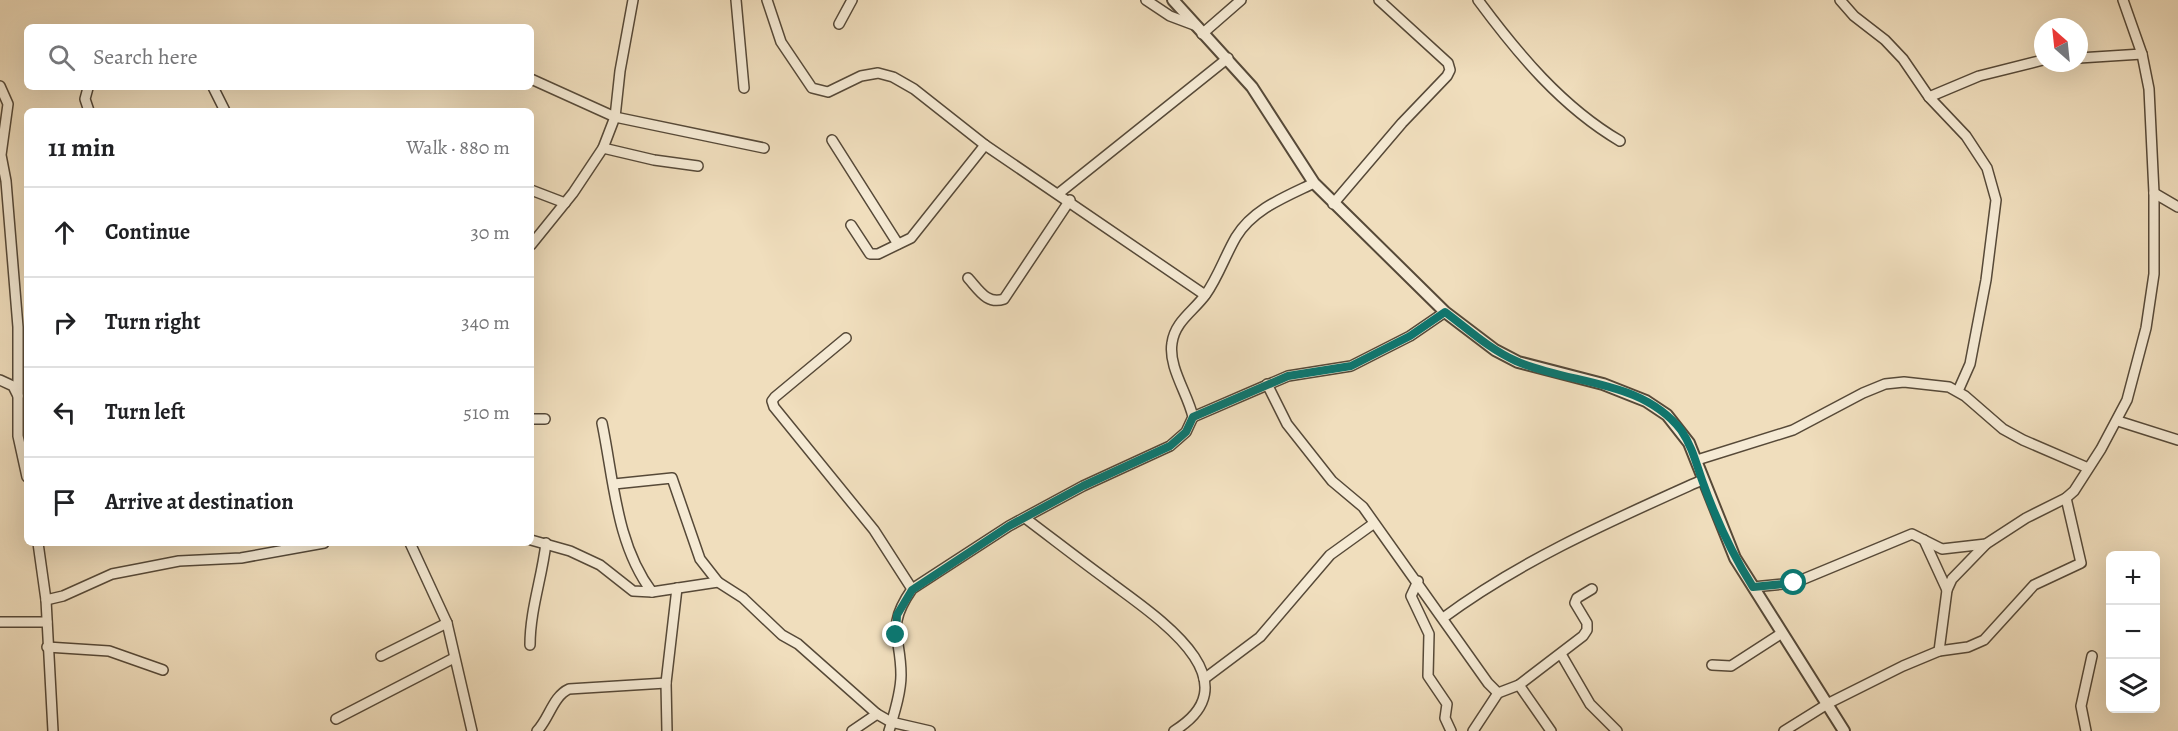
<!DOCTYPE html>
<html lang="en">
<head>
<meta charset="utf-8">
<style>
	:root { --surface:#fff; --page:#f6f6f6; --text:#202124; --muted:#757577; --line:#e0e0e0 }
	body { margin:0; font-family:Alegreya,serif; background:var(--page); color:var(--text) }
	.controls { position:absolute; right:18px; bottom:18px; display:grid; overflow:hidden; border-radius:9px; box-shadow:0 6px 24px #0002 }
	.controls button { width:54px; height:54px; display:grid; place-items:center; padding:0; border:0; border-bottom:2px solid var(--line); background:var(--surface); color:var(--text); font:30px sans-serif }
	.compass { position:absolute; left:2034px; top:18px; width:54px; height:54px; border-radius:50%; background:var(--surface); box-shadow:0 6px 24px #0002; rotate:333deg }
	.stop { position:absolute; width:18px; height:18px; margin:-14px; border:4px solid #0f766e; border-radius:50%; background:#fff }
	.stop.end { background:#0f766e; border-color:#fff; box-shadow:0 2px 6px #0008 }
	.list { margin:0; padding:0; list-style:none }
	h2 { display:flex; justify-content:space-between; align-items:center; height:78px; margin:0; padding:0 24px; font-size:26px }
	h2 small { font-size:20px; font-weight:400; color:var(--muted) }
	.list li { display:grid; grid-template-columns:39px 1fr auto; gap:18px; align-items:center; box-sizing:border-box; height:90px; padding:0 24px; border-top:2px solid var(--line) }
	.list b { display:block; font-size:22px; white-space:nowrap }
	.list em { font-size:20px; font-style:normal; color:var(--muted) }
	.icon { flex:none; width:33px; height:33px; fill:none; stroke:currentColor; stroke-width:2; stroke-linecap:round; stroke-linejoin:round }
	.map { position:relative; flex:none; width:2178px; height:731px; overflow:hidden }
	.search { position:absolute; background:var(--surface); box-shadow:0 6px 24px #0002; left:24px; top:24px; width:510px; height:66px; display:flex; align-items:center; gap:15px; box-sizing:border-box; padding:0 21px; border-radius:9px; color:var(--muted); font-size:22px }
	.panel { position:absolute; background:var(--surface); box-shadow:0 6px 24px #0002; left:24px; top:108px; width:510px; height:438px; border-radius:9px }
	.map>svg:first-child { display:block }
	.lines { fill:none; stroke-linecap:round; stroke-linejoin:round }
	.minor-casing { stroke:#564938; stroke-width:12 }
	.tertiary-casing { stroke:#564938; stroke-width:14 }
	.minor { stroke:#f5ead4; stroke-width:9 }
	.tertiary { stroke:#f5ead4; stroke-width:10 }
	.route { stroke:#0f766e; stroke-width:8 }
</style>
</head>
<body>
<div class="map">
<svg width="2178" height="731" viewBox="0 0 2178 731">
	<rect width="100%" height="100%" fill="#f0debd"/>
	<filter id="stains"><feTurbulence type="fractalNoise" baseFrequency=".00333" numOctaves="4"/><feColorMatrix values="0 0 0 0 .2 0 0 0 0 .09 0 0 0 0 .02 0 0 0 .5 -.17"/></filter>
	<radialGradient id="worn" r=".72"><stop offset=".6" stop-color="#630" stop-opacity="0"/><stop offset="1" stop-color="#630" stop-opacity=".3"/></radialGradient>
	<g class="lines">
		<!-- minor casing -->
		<g class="minor-casing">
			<g id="minor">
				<polyline points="736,0 744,88"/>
				<polyline points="767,0 781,42 812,88 828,92 861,76 878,73 893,77 914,89 985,145 1205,295"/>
				<polyline points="1146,0 1170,16 1194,25"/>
				<path d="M1478,0C1518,54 1562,107 1620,141"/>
				<polyline points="1840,0 1854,16 1885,40 1903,59 1929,97 1966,136 1987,168 1996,200 1986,280 1970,364 1958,391"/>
				<polyline points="839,24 852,0"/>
				<polyline points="1202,34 1241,0"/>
				<polyline points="2079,58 2142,54"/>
				<polyline points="531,79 615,117 764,148"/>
				<polyline points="0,86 8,104 1,155 6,181 18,327 18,396"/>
				<polyline points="213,87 225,111"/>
				<polyline points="88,88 85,99 89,111"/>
				<polyline points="1929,97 1979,76 2043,60"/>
				<polyline points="832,140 898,244"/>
				<polyline points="603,148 654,160 698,166"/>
				<polyline points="531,190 565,203"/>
				<polyline points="2154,193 2178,207"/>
				<polyline points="1058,194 1228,58"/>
				<polyline points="1333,204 1402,123 1447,76 1450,70 1448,63 1379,0"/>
				<polyline points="851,225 870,254 878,254 911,238 985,145"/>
				<polyline points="531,245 573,193 603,148 615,117 620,71 633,0"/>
				<path d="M968,278C979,290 987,305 1004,299L1070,200"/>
				<polyline points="846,338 775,397 772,401 774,407 874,530 912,589"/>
				<polyline points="0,380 13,386 18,396 18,436 27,477"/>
				<polyline points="1267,384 1287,424 1332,481 1363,507 1488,683 1498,693 1519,685 1583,636 1587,630 1587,623 1575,603 1577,598 1592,589"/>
				<polyline points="1193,417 1288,376 1351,366 1410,336 1445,312"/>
				<polyline points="531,419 545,419"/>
				<polyline points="2118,421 2178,440"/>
				<path d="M602,423C614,481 616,544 652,592"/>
				<polyline points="1697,460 1793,430 1863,393 1885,384 1904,382 1949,387 1965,396 2003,429 2023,440 2088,468"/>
				<polyline points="614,484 672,478 700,559 718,582"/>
				<path d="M1025,518C1053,539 1081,561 1110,582C1152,614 1257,680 1174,731"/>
				<polyline points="531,540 570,551 600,565 633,591 652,592 718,582 743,598 782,635 798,644 877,714 891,722 930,731"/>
				<polyline points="1924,540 1947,590"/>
				<polyline points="38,543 46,600 53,731"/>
				<polyline points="410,543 447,623 472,731"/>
				<polyline points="1418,581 1411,596 1429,634 1428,676 1447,704 1445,718 1451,731"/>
				<polyline points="1753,587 1794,583 1912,534 1942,549 1986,544 2026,518 2066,498 2074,491 2101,449 2127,400 2146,328 2154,274 2154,193 2149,89 2142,54 2123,0"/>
				<polyline points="46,600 63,596 112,574 138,569 179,561 241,558 324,543"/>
				<path d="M1443,618C1521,560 1613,520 1702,480"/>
				<polyline points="0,622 47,622"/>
				<path d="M530,645C530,610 542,578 546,543"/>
				<polyline points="47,647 109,651 163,670"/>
				<polyline points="1939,651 1947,590 1952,579 1986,544"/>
				<polyline points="1561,654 1590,704 1617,731"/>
				<polyline points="381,656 447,623"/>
				<polyline points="1712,665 1731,666 1782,633"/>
				<polyline points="1204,679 1260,637 1330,555 1373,524"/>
				<polyline points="1519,685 1551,731"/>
				<polyline points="336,719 454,658"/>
				<path d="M537,731C549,719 553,696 569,689L666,683"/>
				<polyline points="667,731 666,683 677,588"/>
				<polyline points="852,731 877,714"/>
				<path d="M889,731C894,714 901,693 901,675C901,635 885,628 912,589L1009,526L1083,486L1170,446L1186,432L1193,417C1188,394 1168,367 1172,343C1175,321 1194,311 1206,294C1218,277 1225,256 1236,237C1253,209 1285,197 1314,183"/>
				<polyline points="1473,731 1498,693"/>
				<polyline points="1784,731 1829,703 1903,666 1939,651 1968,647 1984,640 2034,585 2081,563 2066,498"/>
				<polyline points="2086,731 2081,706 2092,656"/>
			</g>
		</g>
		<!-- tertiary casing -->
		<g class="tertiary-casing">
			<polyline id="tertiary" points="1173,0 1252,87 1314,183 1445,312 1495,350 1518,362 1603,384 1646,401 1667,415 1689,443 1735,558 1844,731"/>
		</g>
		<!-- minor -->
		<use href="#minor" class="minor"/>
		<!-- tertiary -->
		<use href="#tertiary" class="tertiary"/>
	</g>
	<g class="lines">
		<!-- route -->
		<path class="route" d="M896,635L897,615L912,590L1009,526L1083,486L1170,446L1186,432L1193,417L1288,376L1351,366L1410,336L1445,312C1468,329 1489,349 1516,361C1571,385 1641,379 1681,430C1692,446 1696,463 1702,480C1715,517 1732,554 1753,587L1794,583"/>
	</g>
	<rect width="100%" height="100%" filter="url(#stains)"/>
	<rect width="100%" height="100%" fill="url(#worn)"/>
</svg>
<div class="controls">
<button>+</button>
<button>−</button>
<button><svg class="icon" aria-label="layers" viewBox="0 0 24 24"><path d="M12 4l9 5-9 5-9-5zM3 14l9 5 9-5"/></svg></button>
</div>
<svg class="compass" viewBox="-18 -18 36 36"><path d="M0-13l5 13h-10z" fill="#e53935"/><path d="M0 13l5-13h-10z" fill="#757577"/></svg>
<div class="stop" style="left:1794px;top:583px"></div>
<div class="stop end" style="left:896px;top:635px"></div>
<div class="search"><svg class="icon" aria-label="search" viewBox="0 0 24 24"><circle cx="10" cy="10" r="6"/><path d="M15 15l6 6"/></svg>Search here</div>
<section class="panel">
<h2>11 min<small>Walk · 880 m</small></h2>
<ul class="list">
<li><svg class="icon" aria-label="ahead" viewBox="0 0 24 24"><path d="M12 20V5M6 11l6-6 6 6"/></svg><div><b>Continue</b></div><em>30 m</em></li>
<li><svg class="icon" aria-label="right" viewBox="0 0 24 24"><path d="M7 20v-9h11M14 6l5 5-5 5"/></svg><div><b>Turn right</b></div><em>340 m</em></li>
<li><svg class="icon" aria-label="left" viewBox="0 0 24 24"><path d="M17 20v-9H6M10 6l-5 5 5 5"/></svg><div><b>Turn left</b></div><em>510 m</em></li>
<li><svg class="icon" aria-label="arrive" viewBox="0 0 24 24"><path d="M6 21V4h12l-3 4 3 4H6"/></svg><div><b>Arrive at destination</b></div></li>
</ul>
</section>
</div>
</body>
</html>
